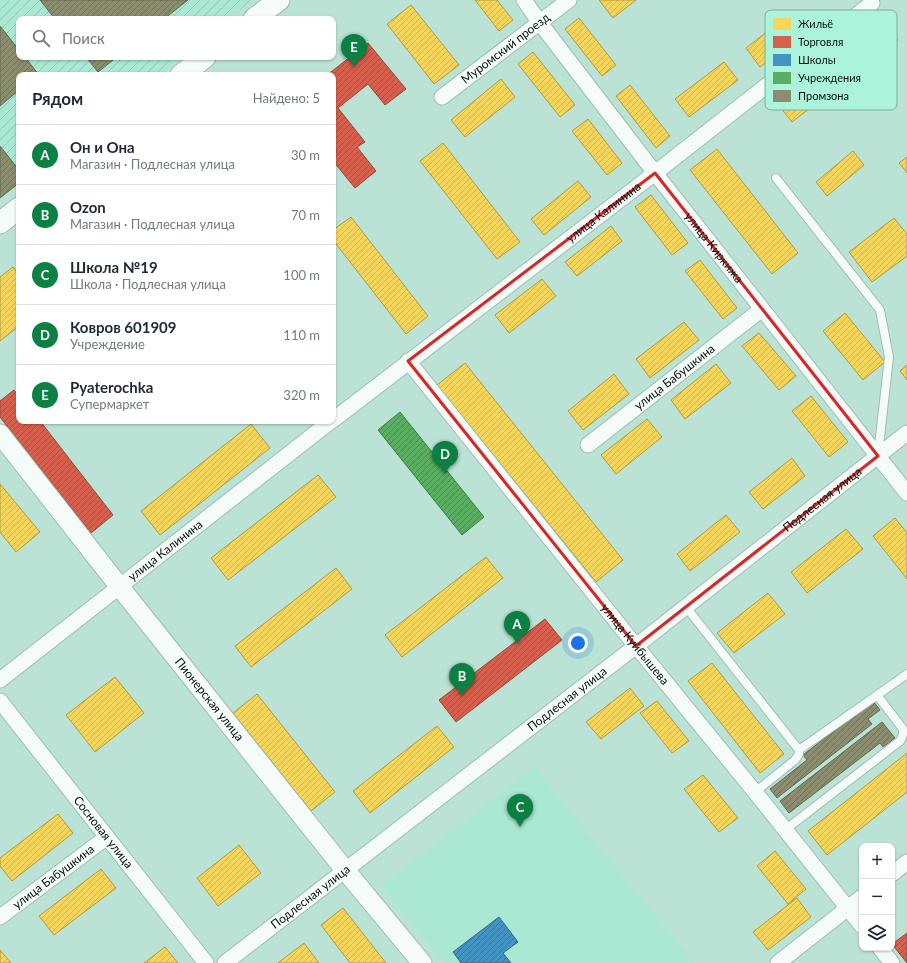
<!DOCTYPE html>
<html lang="ru">
<head>
<meta charset="utf-8">
<style>
	:root { --surface:#fff; --page:#f2f2f3; --text:#1f2937; --muted:#747a83; --line:#e0e1e3; --accent:#0b8043 }
	body { margin:0; font-family:Lato,sans-serif; background:var(--page); color:var(--text) }
	.controls { position:absolute; right:12px; bottom:12px; display:grid; overflow:hidden; border-radius:8px; box-shadow:0 1px 3px #0004 }
	.controls button { width:36px; height:36px; display:grid; place-items:center; padding:0; border:0; border-bottom:1px solid var(--line); background:var(--surface); color:var(--text); font:20px sans-serif }
	.you { position:absolute; left:578px; top:643px; width:14px; height:14px; margin:-10px; border:3px solid #fff; border-radius:50%; background:#1a73e8; box-shadow:0 0 0 6px #1a73e833 }
	.badge { display:grid; place-items:center; width:26px; height:26px; border-radius:50%; background:var(--accent); color:#fff; font-size:13px; font-weight:700 }
	.pin { position:absolute; translate:-50% -33px; filter:drop-shadow(0 1px 2px #0008) }
	.pin::after { content:''; position:absolute; top:21px; width:14px; height:12px; background:inherit; clip-path:polygon(0 0,100% 0,50% 100%) }
	.list { margin:0; padding:0; list-style:none }
	h2 { display:flex; justify-content:space-between; align-items:center; height:52px; margin:0; padding:0 16px; font-size:17px }
	h2 small { font-size:13px; font-weight:400; color:var(--muted) }
	.list li { display:grid; grid-template-columns:26px 1fr auto; gap:12px; align-items:center; box-sizing:border-box; height:60px; padding:0 16px; border-top:1px solid var(--line) }
	.list b { display:block; font-size:15px; white-space:nowrap }
	.list p { margin:0; font-size:13px; white-space:nowrap; color:var(--muted) }
	.list em { font-size:13px; font-style:normal; color:var(--muted) }
	.icon { flex:none; width:22px; height:22px; fill:none; stroke:currentColor; stroke-width:2; stroke-linecap:round; stroke-linejoin:round }
	.map { position:relative; flex:none; width:907px; height:963px; overflow:hidden }
	.search { position:absolute; background:var(--surface); box-shadow:0 1px 3px #0004; left:16px; top:16px; width:320px; height:44px; display:flex; align-items:center; gap:10px; box-sizing:border-box; padding:0 14px; border-radius:8px; color:var(--muted); font-size:15px }
	.panel { position:absolute; background:var(--surface); box-shadow:0 1px 3px #0004; left:16px; top:72px; width:320px; height:352px; border-radius:8px }
	.map>svg:first-child { display:block }
	.built { fill:#aae8d3 }
	.industrial { fill:url(#industrial-furrows) }
	.homes { fill:url(#homes-hatch); stroke:#ac9b44 }
	.shops { fill:url(#shops-hatch); stroke:#96493a }
	.schools { fill:url(#schools-hatch); stroke:#2f6d8c }
	.public { fill:url(#public-hatch); stroke:#3f8048 }
	.industry { fill:url(#industry-hatch); stroke:#626851 }
	.lines { fill:none; stroke-linecap:round; stroke-linejoin:round }
	.service-casing { stroke:#9ebdb2; stroke-width:10 }
	.minor-casing { stroke:#9ebdb2; stroke-width:17 }
	.tertiary-casing { stroke:#9ebdb2; stroke-width:21 }
	.secondary-casing { stroke:#9ebdb2; stroke-width:23 }
	.service { stroke:#f5fbf9; stroke-width:8 }
	.minor { stroke:#f5fbf9; stroke-width:15 }
	.tertiary { stroke:#f5fbf9; stroke-width:19 }
	.secondary { stroke:#f5fbf9; stroke-width:21 }
	.marked { fill:none; stroke:#d62828; stroke-width:3; stroke-linejoin:round }
	.labels { text-anchor:middle; stroke-width:4; stroke-linejoin:round; paint-order:stroke }
	.street-label { font-size:12px; fill:#00130c; stroke:#abf3da }
	.key { fill:#abf3da; stroke:#78b09c; stroke-width:1 }
	.key-label { font-size:11px; fill:#00130c }
</style>
</head>
<body>
<div class="map">
<svg width="907" height="963" viewBox="0 0 907 963">
	<defs>
		<pattern id="industrial-furrows" width="10" height="10" patternUnits="userSpaceOnUse"><rect width="10" height="10" fill="#aae8d3"/><path d="M-1 1l2-2M0 10L10 0M9 11l2-2" fill="none" stroke="#90c6b4"/></pattern>
		<pattern id="homes-hatch" width="6" height="6" patternUnits="userSpaceOnUse"><rect width="6" height="6" fill="#f6d55c"/><path d="M-1 1l2-2M0 6l6-6M5 7l2-2" fill="none" stroke="#d1b64f"/></pattern>
		<pattern id="shops-hatch" width="6" height="6" patternUnits="userSpaceOnUse"><rect width="6" height="6" fill="#d6604d"/><path d="M-1 1l2-2M0 6l6-6M5 7l2-2" fill="none" stroke="#ab4e3e"/></pattern>
		<pattern id="schools-hatch" width="6" height="6" patternUnits="userSpaceOnUse"><rect width="6" height="6" fill="#4393c3"/><path d="M-1 1l2-2M0 6l6-6M5 7l2-2" fill="none" stroke="#36779d"/></pattern>
		<pattern id="public-hatch" width="6" height="6" patternUnits="userSpaceOnUse"><rect width="6" height="6" fill="#5aae61"/><path d="M-1 1l2-2M0 6l6-6M5 7l2-2" fill="none" stroke="#488c4e"/></pattern>
		<pattern id="industry-hatch" width="6" height="6" patternUnits="userSpaceOnUse"><rect width="6" height="6" fill="#8c8c6e"/><path d="M-1 1l2-2M0 6l6-6M5 7l2-2" fill="none" stroke="#707159"/></pattern>
	</defs>
	<rect width="100%" height="100%" fill="#bbe3d5"/>
	<!-- built -->
	<polygon class="built" points="534,767 694,963 445,963 381,886"/>
	<!-- industrial -->
	<polygon class="industrial" points="0,0 252,0 229,19 19,19 19,57 182,57 160,75 19,75 19,183 0,198"/>
	<!-- homes -->
	<g class="homes">
		<polygon points="475,0 497,0 513,20 499,31"/>
		<polygon points="599,0 636,0 613,18"/>
		<polygon points="411,5 459,65 434,84 387,24"/>
		<polygon points="794,11 809,30 760,67 746,48"/>
		<polygon points="879,16 898,40 792,122 773,98"/>
		<polygon points="579,18 616,65 602,76 565,29"/>
		<polygon points="533,52 575,105 560,117 518,64"/>
		<polygon points="724,62 738,80 689,117 675,99"/>
		<polygon points="501,79 515,97 465,137 451,120"/>
		<polygon points="630,85 670,136 656,148 616,96"/>
		<polygon points="588,119 622,163 607,175 572,131"/>
		<polygon points="443,143 520,242 497,259 420,161"/>
		<polygon points="717,149 798,253 772,274 690,170"/>
		<polygon points="853,151 864,165 827,196 816,182"/>
		<polygon points="907,157 907,173 899,163"/>
		<polygon points="578,181 591,197 544,235 531,219"/>
		<polygon points="651,195 688,243 672,255 635,207"/>
		<polygon points="351,217 428,316 406,334 333,240 333,230"/>
		<polygon points="894,218 907,234 907,256 872,282 849,252"/>
		<polygon points="611,226 622,241 577,276 565,262"/>
		<polygon points="700,260 737,308 723,319 685,271"/>
		<polygon points="13,267 19,275 19,326 0,341 0,277"/>
		<polygon points="542,279 556,296 509,333 495,315"/>
		<polygon points="845,313 885,362 863,380 823,331"/>
		<polygon points="684,322 699,340 650,378 636,359"/>
		<polygon points="759,333 796,376 779,390 742,346"/>
		<polygon points="465,363 623,560 596,582 437,385"/>
		<polygon points="716,364 731,383 685,419 671,400"/>
		<polygon points="907,365 907,380 900,371"/>
		<polygon points="614,374 629,394 583,430 568,411"/>
		<polygon points="811,396 848,442 829,457 792,411"/>
		<polygon points="647,419 662,437 616,474 601,455"/>
		<polygon points="251,424 270,448 160,535 141,511"/>
		<polygon points="792,458 805,476 763,509 749,492"/>
		<polygon points="318,475 336,497 228,580 211,558"/>
		<polygon points="0,484 40,532 16,552 0,532"/>
		<polygon points="726,515 740,532 690,571 677,554"/>
		<polygon points="895,518 907,533 907,579 873,536"/>
		<polygon points="846,529 863,549 807,593 791,572"/>
		<polygon points="486,557 503,578 402,657 385,635"/>
		<polygon points="336,568 352,589 251,667 235,646"/>
		<polygon points="768,593 785,614 734,653 717,633"/>
		<polygon points="712,663 784,754 760,773 688,681"/>
		<polygon points="115,677 144,713 95,752 66,715"/>
		<polygon points="630,688 644,706 601,739 586,722"/>
		<polygon points="257,694 335,792 311,811 233,713"/>
		<polygon points="657,701 689,741 672,753 640,713"/>
		<polygon points="437,726 454,747 370,813 353,791"/>
		<polygon points="907,753 907,792 827,855 808,831"/>
		<polygon points="703,775 738,818 719,832 684,789"/>
		<polygon points="58,814 73,833 12,881 0,866 0,858"/>
		<polygon points="239,845 261,873 218,906 197,878"/>
		<polygon points="775,851 806,889 788,904 757,866"/>
		<polygon points="101,869 116,888 54,935 39,916"/>
		<polygon points="797,898 811,917 768,950 753,932"/>
		<polygon points="343,908 386,963 350,963 321,925"/>
		<polygon points="304,943 319,963 278,963"/>
		<polygon points="165,947 178,963 144,963"/>
		<polygon points="0,950 11,963 0,963"/>
	</g>
	<!-- shops -->
	<g class="shops">
		<polygon points="368,43 406,89 385,105 368,84 338,108 365,142 357,147 376,171 355,188 333,161 333,155 337,152 333,147 333,75 327,75"/>
		<polygon points="14,390 19,397 19,421 40,421 113,515 91,533 0,417 0,401"/>
		<polygon points="545,619 562,640 456,722 439,700"/>
		<polygon points="907,933 907,963 892,944"/>
	</g>
	<!-- schools -->
	<polygon class="schools" points="499,917 518,942 503,953 511,963 461,963 453,952"/>
	<!-- public -->
	<polygon class="public" points="400,412 484,517 462,535 378,430"/>
	<!-- industry -->
	<g class="industry">
		<polygon points="40,0 188,0 164,19 55,19"/>
		<polygon points="0,26 19,50 19,57 25,57 39,75 19,75 19,90 0,106"/>
		<polygon points="86,57 117,57 98,72"/>
		<polygon points="0,146 19,170 19,183 0,198"/>
		<polygon points="873,701 880,710 868,719 872,724 777,798 770,789 807,760 803,755"/>
		<polygon points="882,722 895,738 883,747 880,743 789,813 780,801"/>
	</g>
	<g class="lines">
		<!-- service casing -->
		<g class="service-casing">
			<g id="service">
				<polyline points="776,178 880,310 889,357 878,455"/>
				<polyline points="686,607 799,750 799,754 795,760 755,792"/>
				<polyline points="799,750 907,674"/>
				<path d="M785,830L900,741C903,737 904,734 903,729L877,695"/>
			</g>
		</g>
		<!-- minor casing -->
		<g class="minor-casing">
			<g id="minor">
				<path id="s1" d="M524,0L540,23L655,173L907,493"/>
				<path id="s2" d="M442,97L569,0"/>
				<path id="s3" d="M408,361L636,646L755,792L862,926"/>
				<path id="s4" d="M333,420L655,173L872,3"/>
				<path id="s5" d="M588,445L762,309"/>
				<path id="s6" d="M0,680L331,421"/>
				<path id="s7" d="M0,701L206,963"/>
				<polyline points="892,874 907,862"/>
				<path id="s8" d="M0,917L107,837"/>
				<polyline points="880,948 892,963"/>
				<path id="s9" d="M225,963L636,646L907,433"/>
				<polyline points="778,963 862,897"/>
			</g>
		</g>
		<!-- tertiary casing -->
		<g class="tertiary-casing">
			<g id="tertiary">
				<path id="s10" d="M0,434L119,586L345,870L422,963"/>
			</g>
		</g>
		<!-- secondary casing -->
		<g class="secondary-casing">
			<g id="secondary">
				<polyline points="254,19 279,0"/>
				<polyline points="181,75 205,57"/>
				<polyline points="0,223 19,208"/>
			</g>
		</g>
		<!-- service -->
		<use href="#service" class="service"/>
		<!-- minor -->
		<use href="#minor" class="minor"/>
		<!-- tertiary -->
		<use href="#tertiary" class="tertiary"/>
		<!-- secondary -->
		<use href="#secondary" class="secondary"/>
	</g>
	<!-- marked area -->
	<path class="marked" d="M655,173L878,456L636,646L408,361Z"/>
	<g class="labels">
		<!-- street labels -->
		<g class="street-label">
			<text dy="4" stroke="none"><textPath href="#s2" startOffset="80">Муромский проезд</textPath></text>
			<text dy="4" stroke="none"><textPath href="#s4" startOffset="341">улица Калинина</textPath></text>
			<text dy="4" stroke="none"><textPath href="#s1" startOffset="312">улица Киркижа</textPath></text>
			<text dy="4" stroke="none"><textPath href="#s5" startOffset="110">улица Бабушкина</textPath></text>
			<text dy="4" stroke="none"><textPath href="#s9" startOffset="756">Подлесная улица</textPath></text>
			<text dy="4" stroke="none"><textPath href="#s6" startOffset="210">улица Калинина</textPath></text>
			<text dy="4" stroke="none"><textPath href="#s3" startOffset="363">улица Куйбышева</textPath></text>
			<text dy="4" stroke="none"><textPath href="#s9" startOffset="432">Подлесная улица</textPath></text>
			<text dy="4" stroke="none"><textPath href="#s10" startOffset="338">Пионерская улица</textPath></text>
			<text dy="4" stroke="none"><textPath href="#s7" startOffset="167">Сосновая улица</textPath></text>
			<text dy="4" stroke="none"><textPath href="#s8" startOffset="67">улица Бабушкина</textPath></text>
			<text dy="4" stroke="none"><textPath href="#s9" startOffset="108">Подлесная улица</textPath></text>
		</g>
	</g>
	<!-- legend -->
	<rect x="765" y="10" width="132" height="100" rx="6" class="key"/>
	<rect x="773" y="18" width="18" height="12" fill="#f6d55c"/>
	<rect x="773" y="36" width="18" height="12" fill="#d6604d"/>
	<rect x="773" y="54" width="18" height="12" fill="#4393c3"/>
	<rect x="773" y="72" width="18" height="12" fill="#5aae61"/>
	<rect x="773" y="90" width="18" height="12" fill="#8c8c6e"/>
	<g class="key-label">
		<text x="798" y="28">Жильё</text>
		<text x="798" y="46">Торговля</text>
		<text x="798" y="64">Школы</text>
		<text x="798" y="82">Учреждения</text>
		<text x="798" y="100">Промзона</text>
	</g>
</svg>
<div class="controls">
<button>+</button>
<button>−</button>
<button><svg class="icon" aria-label="layers" viewBox="0 0 24 24"><path d="M12 4l9 5-9 5-9-5zM3 14l9 5 9-5"/></svg></button>
</div>
<div class="you"></div>
<div class="pin badge" style="left:517px;top:644px">A</div>
<div class="pin badge" style="left:462px;top:696px">B</div>
<div class="pin badge" style="left:520px;top:827px">C</div>
<div class="pin badge" style="left:445px;top:474px">D</div>
<div class="pin badge" style="left:354px;top:67px">E</div>
<div class="search"><svg class="icon" aria-label="search" viewBox="0 0 24 24"><circle cx="10" cy="10" r="6"/><path d="M15 15l6 6"/></svg>Поиск</div>
<section class="panel">
<h2>Рядом<small>Найдено: 5</small></h2>
<ul class="list">
<li><span class="badge">A</span><div><b>Он и Она</b><p>Магазин · Подлесная улица</p></div><em>30 m</em></li>
<li><span class="badge">B</span><div><b>Ozon</b><p>Магазин · Подлесная улица</p></div><em>70 m</em></li>
<li><span class="badge">C</span><div><b>Школа №19</b><p>Школа · Подлесная улица</p></div><em>100 m</em></li>
<li><span class="badge">D</span><div><b>Ковров 601909</b><p>Учреждение</p></div><em>110 m</em></li>
<li><span class="badge">E</span><div><b>Pyaterochka</b><p>Супермаркет</p></div><em>320 m</em></li>
</ul>
</section>
</div>
</body>
</html>
